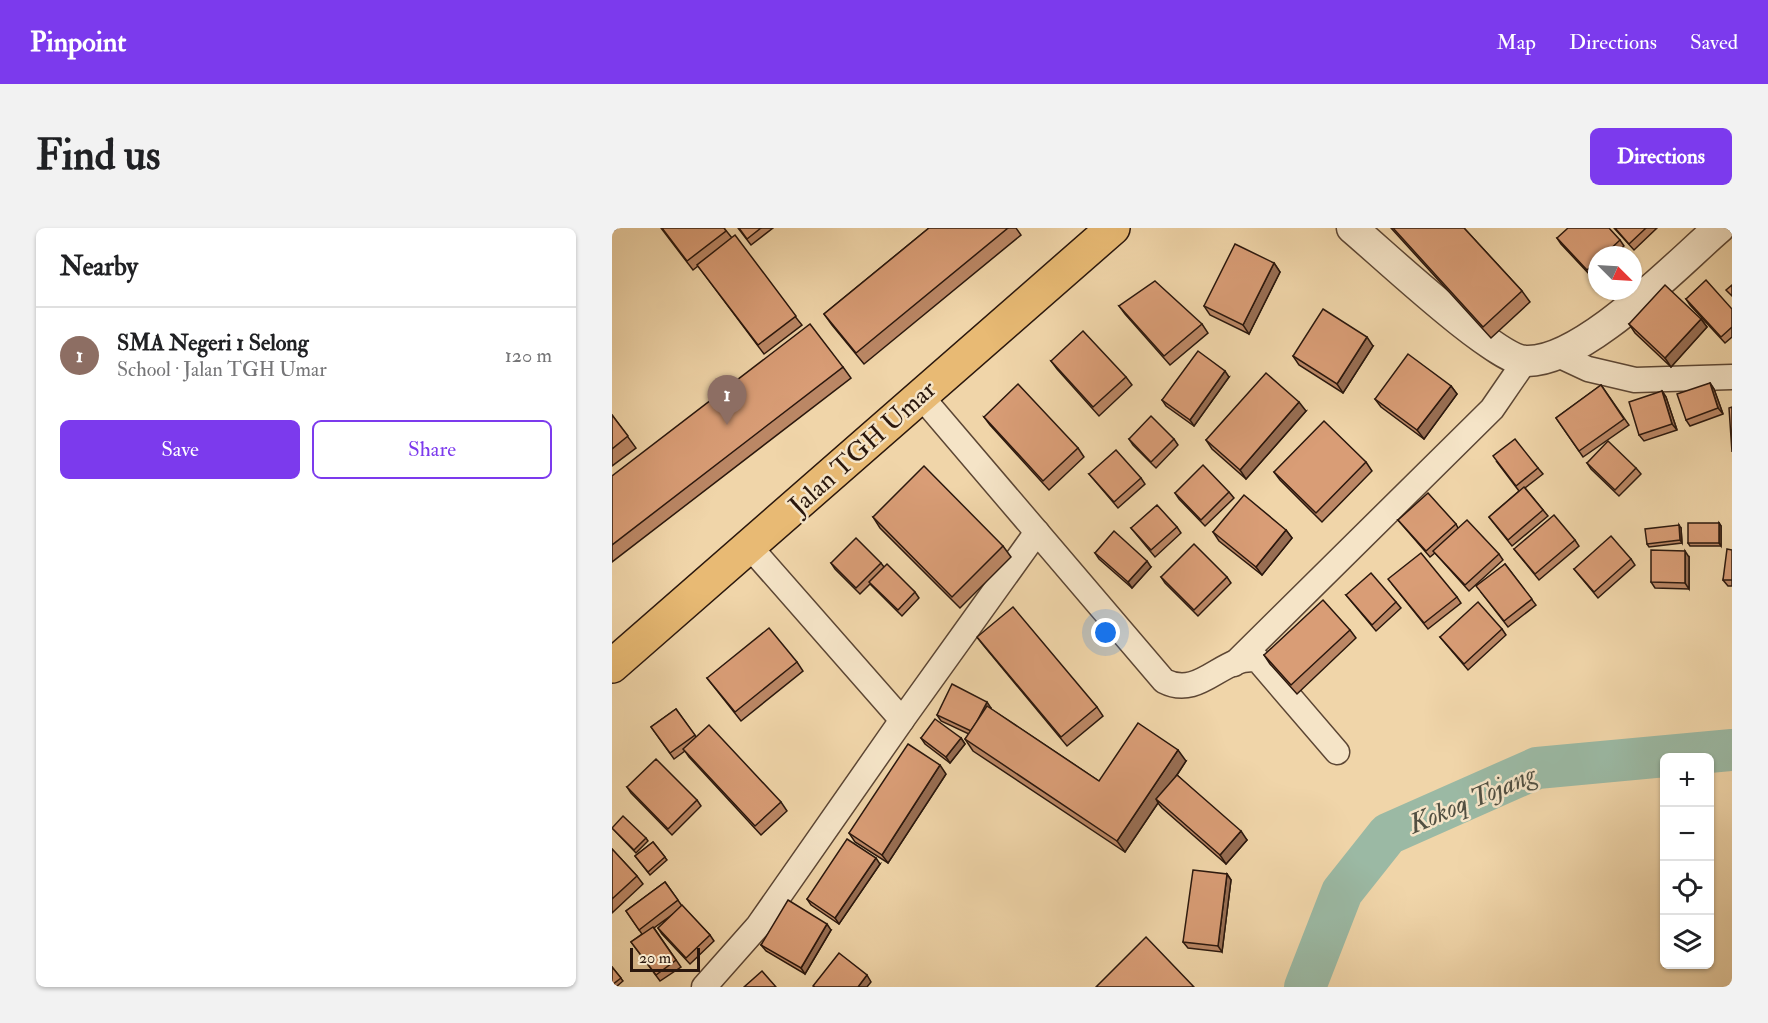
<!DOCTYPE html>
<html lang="en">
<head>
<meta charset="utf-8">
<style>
	:root { --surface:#fff; --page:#f2f2f2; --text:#202124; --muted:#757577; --line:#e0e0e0; --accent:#7c3aed }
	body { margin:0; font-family:"IM FELL Double Pica",serif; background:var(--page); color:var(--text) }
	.controls { position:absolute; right:18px; bottom:18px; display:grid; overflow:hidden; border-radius:9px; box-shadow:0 2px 4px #0004 }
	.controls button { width:54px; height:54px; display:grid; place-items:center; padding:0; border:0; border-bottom:2px solid var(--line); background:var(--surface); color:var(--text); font:30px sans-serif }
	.compass { position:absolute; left:976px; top:18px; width:54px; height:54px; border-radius:50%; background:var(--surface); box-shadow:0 2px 4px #0004; rotate:114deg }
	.scale { position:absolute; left:18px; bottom:15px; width:70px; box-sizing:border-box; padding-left:6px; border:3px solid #2a170d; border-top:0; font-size:16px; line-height:21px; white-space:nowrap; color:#2a170d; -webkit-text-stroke:4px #f5e4c7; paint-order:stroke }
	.you { position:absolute; left:494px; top:405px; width:21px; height:21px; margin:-15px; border:4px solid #fff; border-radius:50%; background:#1a73e8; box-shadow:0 0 0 9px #1a73e833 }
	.badge { display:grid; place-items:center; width:39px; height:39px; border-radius:50%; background:var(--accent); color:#fff; font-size:20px; font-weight:700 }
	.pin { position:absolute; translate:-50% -50px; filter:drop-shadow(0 2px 3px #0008) }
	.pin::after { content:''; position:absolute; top:32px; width:21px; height:18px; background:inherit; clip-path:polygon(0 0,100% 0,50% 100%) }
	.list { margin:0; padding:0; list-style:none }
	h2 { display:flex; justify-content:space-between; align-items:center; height:78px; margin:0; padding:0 24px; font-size:26px }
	h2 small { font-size:20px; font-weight:400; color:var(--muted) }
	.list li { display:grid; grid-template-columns:39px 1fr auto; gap:18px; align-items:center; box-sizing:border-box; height:96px; padding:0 24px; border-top:2px solid var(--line) }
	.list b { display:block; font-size:22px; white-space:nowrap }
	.list p { margin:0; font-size:20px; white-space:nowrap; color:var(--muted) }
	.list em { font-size:20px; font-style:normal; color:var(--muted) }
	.actions { display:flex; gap:12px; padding:18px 24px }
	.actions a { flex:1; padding:14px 0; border:2px solid var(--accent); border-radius:9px; text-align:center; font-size:21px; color:var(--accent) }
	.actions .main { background:var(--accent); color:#fff }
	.icon { flex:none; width:33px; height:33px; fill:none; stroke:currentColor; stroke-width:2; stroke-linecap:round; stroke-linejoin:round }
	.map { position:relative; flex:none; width:1120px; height:759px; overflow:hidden; border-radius:9px }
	header { display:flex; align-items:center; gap:36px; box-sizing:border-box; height:84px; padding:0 30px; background:var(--accent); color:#fff }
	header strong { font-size:28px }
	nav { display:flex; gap:33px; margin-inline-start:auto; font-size:21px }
	.intro { display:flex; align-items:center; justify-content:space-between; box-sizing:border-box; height:144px; padding:0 36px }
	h1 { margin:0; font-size:42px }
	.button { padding:15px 27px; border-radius:9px; background:var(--accent); color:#fff; font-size:21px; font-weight:700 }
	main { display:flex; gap:36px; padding:0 36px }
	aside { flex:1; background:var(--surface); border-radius:9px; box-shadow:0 2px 4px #0004 }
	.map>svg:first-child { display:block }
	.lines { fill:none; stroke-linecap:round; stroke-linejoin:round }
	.river { stroke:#9bb9a4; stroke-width:42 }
	.minor-casing { stroke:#5c4634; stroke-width:27 }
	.tertiary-casing { stroke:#5c4634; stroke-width:33 }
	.primary-casing { stroke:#2a170d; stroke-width:36 }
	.minor { stroke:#f5e4c7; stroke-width:24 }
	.tertiary { stroke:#f5e4c7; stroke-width:30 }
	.primary { stroke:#e8ba74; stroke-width:33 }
	.wall { fill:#bb8765; stroke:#2a170d; stroke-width:1.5 }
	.shaded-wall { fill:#986e53; stroke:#2a170d; stroke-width:1.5 }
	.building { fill:#d99d76; stroke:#2a170d; stroke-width:1.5 }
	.labels { text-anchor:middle; stroke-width:5; stroke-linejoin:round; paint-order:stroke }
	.street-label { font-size:26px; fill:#2a170d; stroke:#f5e4c7 }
	.water-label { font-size:27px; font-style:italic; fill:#525042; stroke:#f5e4c7 }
</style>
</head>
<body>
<header>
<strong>Pinpoint</strong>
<nav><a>Map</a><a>Directions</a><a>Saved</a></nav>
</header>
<div class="intro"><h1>Find us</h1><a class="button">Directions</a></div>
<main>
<aside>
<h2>Nearby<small></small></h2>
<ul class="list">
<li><span class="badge" style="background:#8d6e63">1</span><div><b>SMA Negeri 1 Selong</b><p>School · Jalan TGH Umar</p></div><em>120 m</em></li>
</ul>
<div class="actions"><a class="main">Save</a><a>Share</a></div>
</aside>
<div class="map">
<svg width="1120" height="759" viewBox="0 0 1120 759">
	<rect width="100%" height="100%" fill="#f0d5a9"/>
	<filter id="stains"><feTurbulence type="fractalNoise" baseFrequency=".00333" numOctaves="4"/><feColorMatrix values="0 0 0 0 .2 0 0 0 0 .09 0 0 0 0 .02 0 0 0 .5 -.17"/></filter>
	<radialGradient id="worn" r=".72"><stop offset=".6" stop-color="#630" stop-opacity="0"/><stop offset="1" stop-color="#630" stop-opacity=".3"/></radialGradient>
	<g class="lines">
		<!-- river -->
		<polyline class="river" points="693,759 730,664 776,606 925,540 1120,522"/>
		<!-- minor casing -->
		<g class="minor-casing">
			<g id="minor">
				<polyline points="946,127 976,141 1023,152 1120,149"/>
				<path d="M308,167L552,453C589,472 611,425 646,432L725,524"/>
				<polyline points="622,436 880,181 913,133"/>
				<polyline points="290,492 425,304"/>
				<polyline points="92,759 146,698 290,492 138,319"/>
			</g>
		</g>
		<!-- tertiary casing -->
		<g class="tertiary-casing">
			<path id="tertiary" d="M740,0C770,25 883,132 914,133C971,135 1064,37 1107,0"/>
		</g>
		<!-- primary casing -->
		<g class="primary-casing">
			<polyline id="primary" points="0,438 501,0"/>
		</g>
		<!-- minor -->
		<use href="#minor" class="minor"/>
		<!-- tertiary -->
		<use href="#tertiary" class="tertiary"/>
		<!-- primary -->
		<use href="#primary" class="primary"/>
	</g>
	<!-- wall -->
	<g class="wall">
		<polygon points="0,0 5,0 0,4"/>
		<polygon points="49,0 112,0 190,97 152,126 86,38 81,42"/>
		<polygon points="126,0 161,0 139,17"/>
		<polygon points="317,0 404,0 409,7 252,136 220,97 212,86"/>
		<polygon points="779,0 852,0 910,63 918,74 879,110"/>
		<polygon points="1002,0 1045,0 1022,22"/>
		<polygon points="945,10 1008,12 1012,18 1002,27 985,27 985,43 980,49 949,16"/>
		<polygon points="662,35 668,44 637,106 598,87 592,78"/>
		<polygon points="1074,71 1120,81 1120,109 1113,115 1078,77"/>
		<polygon points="507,78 590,96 596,105 558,137 513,86"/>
		<polygon points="1089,91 1095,99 1059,139 1023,105 1017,96"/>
		<polygon points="761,118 731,165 687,137 681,128"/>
		<polygon points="439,133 514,149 520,157 487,188 445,141"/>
		<polygon points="231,139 239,150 0,334 0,248"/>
		<polygon points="617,149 582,198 554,178 550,172"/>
		<polygon points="1098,155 1102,161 1111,186 1078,198 1074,192"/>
		<polygon points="989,157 1017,197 971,229 944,190"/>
		<polygon points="839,158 845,166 812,211 769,179 763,171"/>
		<polygon points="1050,163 1054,169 1065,202 1032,213 1027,207"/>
		<polygon points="694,183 634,251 600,221 594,212"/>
		<polygon points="0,187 24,220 0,238"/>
		<polygon points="372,189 466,220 472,229 437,262 378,197"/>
		<polygon points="517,211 562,211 566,217 544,240 521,217"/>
		<polygon points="754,234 760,243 710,294 668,252 662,244"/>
		<polygon points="885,234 926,240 931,246 913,260 936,288 900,318 877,289 907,263"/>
		<polygon points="975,235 1024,240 1029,246 1007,268 979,241"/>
		<polygon points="477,246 529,250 533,256 506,280"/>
		<polygon points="617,264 622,270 593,298 567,271 563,265"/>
		<polygon points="261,289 391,318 399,329 348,380 268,300"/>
		<polygon points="786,292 844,296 846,300 887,326 891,332 857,363 823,325 818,329"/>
		<polygon points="1107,295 1109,298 1109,318 1078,318 1076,315"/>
		<polygon points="565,299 569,305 543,329 519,300"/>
		<polygon points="1069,300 1070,315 1037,319 1035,316"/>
		<polygon points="674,302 680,310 650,347 607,313 601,304"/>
		<polygon points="963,312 967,318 927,352 902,321"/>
		<polygon points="1120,322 1120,358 1116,358 1111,352"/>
		<polygon points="483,325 539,339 520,360 487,331"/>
		<polygon points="1077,329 1077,361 1043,360 1039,354"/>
		<polygon points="1019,331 1023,337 986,370 962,341"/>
		<polygon points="219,335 269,335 272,339 303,364 307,370 290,388 258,356 248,366 223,341"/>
		<polygon points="893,336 924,377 896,399 869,364"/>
		<polygon points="549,349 615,349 619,355 586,388 553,355"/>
		<polygon points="781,357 845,369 849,375 816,401"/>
		<polygon points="734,367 784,374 789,380 764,403"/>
		<polygon points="890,401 894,407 856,442 828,409"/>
		<polygon points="738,402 744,410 685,466 658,436 652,427"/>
		<polygon points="365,409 485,479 491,488 455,518 372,418"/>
		<polygon points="185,434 191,443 129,493 95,450"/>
		<polygon points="379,480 379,481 487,553 574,533 565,547 635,612 614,636 550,580 546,575 513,624 361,523 353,511 357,506 329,493 325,487"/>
		<polygon points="64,481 84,509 169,574 175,583 149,607 77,529 73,523 62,531 39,499"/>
		<polygon points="309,510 349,510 353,516 338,535 313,516"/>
		<polygon points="334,546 276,635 243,614 237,605"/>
		<polygon points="15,559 85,572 89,578 60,607 19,565"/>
		<polygon points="0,600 34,610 36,613 24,625"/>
		<polygon points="41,614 55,632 38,647 23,628"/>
		<polygon points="0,621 25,648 31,656 0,685"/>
		<polygon points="268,636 227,696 199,677 195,671"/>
		<polygon points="615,646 619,652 610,724 576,720 571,714"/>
		<polygon points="53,654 70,678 98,707 102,713 78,736 50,706 46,700 61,686 42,700 69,739 48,753 19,714 30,706 14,683"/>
		<polygon points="219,702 193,746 154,723 149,717"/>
		<polygon points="0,739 11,753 4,759 0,759"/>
	</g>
	<!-- shaded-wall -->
	<g class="shaded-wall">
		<polygon points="662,35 668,44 637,106 631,97"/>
		<polygon points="1089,91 1095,99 1059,139 1053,130"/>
		<polygon points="755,109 761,118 731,165 725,156"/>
		<polygon points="613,143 617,149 582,198 578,192"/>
		<polygon points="1098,155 1102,161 1111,186 1106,180"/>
		<polygon points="839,158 845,166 812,211 805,202"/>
		<polygon points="1050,163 1054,169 1065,202 1060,196"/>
		<polygon points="687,174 694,183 634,251 628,242"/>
		<polygon points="1107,295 1109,298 1109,318 1107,315"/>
		<polygon points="1067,297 1069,300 1070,315 1068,312"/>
		<polygon points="674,302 680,310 650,347 644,339"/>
		<polygon points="1073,323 1077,329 1077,361 1073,355"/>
		<polygon points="535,333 539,339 520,360 516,354"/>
		<polygon points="375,474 379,480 364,510 360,504"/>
		<polygon points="349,510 353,516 338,535 334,529"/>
		<polygon points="566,522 574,533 547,574 544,571 546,575 513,624 505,613"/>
		<polygon points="328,537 334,546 276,635 270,627"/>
		<polygon points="629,603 635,612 614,636 608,627"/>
		<polygon points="264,630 268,636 227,696 223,690"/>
		<polygon points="615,646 619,652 610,724 606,718"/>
		<polygon points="215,696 219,702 193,746 189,740"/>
		<polygon points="255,747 259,754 255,759 246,759"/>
	</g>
	<!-- building -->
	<g class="building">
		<polygon points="50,0 112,0 114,3 75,33"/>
		<polygon points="127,0 149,0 135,11"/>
		<polygon points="317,0 396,0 244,125 212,86"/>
		<polygon points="781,0 852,0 910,63 871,99"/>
		<polygon points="956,0 997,0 1008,12 992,27 985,27 985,33 975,42 945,10"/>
		<polygon points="1003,0 1034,0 1017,16"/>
		<polygon points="123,7 184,88 146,117 85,37"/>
		<polygon points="623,16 662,35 631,97 592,78"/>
		<polygon points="1094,52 1120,81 1120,99 1109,109 1074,71"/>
		<polygon points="543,53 590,96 552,128 507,78"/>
		<polygon points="1053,57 1089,91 1053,130 1017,96"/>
		<polygon points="1120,57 1120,68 1114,62"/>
		<polygon points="711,81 755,109 725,156 681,128"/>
		<polygon points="198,96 231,139 0,317 0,248"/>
		<polygon points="471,103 514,149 481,179 439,133"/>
		<polygon points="586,123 613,143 578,192 550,172"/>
		<polygon points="796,126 839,158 805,202 763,171"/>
		<polygon points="654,145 687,174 628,242 594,212"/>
		<polygon points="1098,155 1106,180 1074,192 1065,166"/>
		<polygon points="406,156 466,220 431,253 372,189"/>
		<polygon points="989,157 1012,191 967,223 944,190"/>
		<polygon points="1050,163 1060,196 1027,207 1017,174"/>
		<polygon points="1120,179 1120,224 1117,180"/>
		<polygon points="0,187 16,208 0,221"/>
		<polygon points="539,188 562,211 539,234 517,211"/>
		<polygon points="712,193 754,234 704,285 662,244"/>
		<polygon points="903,211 926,240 904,258 881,228"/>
		<polygon points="996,213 1024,240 1003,262 975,235"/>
		<polygon points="504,222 529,250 502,274 477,246"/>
		<polygon points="591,237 617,264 589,292 563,265"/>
		<polygon points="312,238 391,318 340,369 261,289"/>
		<polygon points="912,259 931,282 896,312 877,289"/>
		<polygon points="816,265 844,296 814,323 786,292"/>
		<polygon points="632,267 674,302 644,339 601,304"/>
		<polygon points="545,277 565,299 539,322 519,300"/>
		<polygon points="942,287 963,312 923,346 902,321"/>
		<polygon points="855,292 887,326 853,357 821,323"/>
		<rect x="1076" y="295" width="31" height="20"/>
		<polygon points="1067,297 1068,312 1035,316 1033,301"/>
		<polygon points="502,303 535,333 516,354 483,325"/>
		<polygon points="999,308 1019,331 982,364 962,341"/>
		<polygon points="244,310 269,335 244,360 219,335"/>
		<polygon points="582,316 615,349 582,382 549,349"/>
		<polygon points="1115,321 1120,322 1120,352 1111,352"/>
		<polygon points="1039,322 1073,323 1073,355 1039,354"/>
		<polygon points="809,325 845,369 812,395 776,351"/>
		<polygon points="275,336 303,364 286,382 257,354"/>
		<polygon points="893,336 920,371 892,393 864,358"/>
		<polygon points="759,345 784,374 760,397 734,367"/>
		<polygon points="711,372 738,402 679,457 652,427"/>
		<polygon points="866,374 890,401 852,436 828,409"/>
		<polygon points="401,379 485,479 449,509 365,409"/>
		<polygon points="157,400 185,434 123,484 95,450"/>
		<polygon points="340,456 375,474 364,495 359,503 325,487"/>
		<polygon points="375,478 487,553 526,495 566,522 505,613 353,511"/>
		<polygon points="64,481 83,507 58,525 39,499"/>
		<polygon points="323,491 349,510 334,529 309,510"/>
		<polygon points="97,497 169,574 143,598 71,521"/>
		<polygon points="296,516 328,537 270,627 237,605"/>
		<polygon points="44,531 85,572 56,601 15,559"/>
		<polygon points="565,547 629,603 608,627 544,571"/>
		<polygon points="11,588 34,610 22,622 0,600"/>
		<polygon points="235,611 264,630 223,690 195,671"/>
		<polygon points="41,614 53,629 36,644 23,628"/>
		<polygon points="0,621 25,648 0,671"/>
		<polygon points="581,642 615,646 606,718 571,714"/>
		<polygon points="53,654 66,672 27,702 14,683"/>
		<polygon points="176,672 215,696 189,740 149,717"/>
		<polygon points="70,677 98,707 74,730 46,700"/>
		<polygon points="41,699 64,732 44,747 19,714"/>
		<polygon points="534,709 582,759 484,759"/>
		<polygon points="227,725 255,747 246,759 203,759 201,758"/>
		<polygon points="0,739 9,750 0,757"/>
		<polygon points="150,743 164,759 132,759"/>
	</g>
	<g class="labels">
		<!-- street labels -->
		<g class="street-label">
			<text transform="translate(250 219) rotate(-42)" y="9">Jalan TGH Umar</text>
		</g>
		<!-- water labels -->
		<g class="water-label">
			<text transform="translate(860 571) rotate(-23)" y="9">Kokoq Tojang</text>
		</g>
	</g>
	<rect width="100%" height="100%" filter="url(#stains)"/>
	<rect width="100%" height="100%" fill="url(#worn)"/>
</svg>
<div class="controls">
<button>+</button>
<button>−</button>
<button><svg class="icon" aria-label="locate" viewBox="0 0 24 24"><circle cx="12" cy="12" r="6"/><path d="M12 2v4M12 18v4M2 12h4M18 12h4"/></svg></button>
<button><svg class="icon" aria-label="layers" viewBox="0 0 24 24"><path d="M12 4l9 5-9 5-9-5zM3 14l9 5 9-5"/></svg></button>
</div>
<svg class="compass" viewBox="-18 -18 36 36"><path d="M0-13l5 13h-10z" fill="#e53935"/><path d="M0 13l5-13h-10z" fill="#757577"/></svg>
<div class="scale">20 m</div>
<div class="you"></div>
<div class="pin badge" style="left:115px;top:197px;background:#8d6e63">1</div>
</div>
</main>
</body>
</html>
